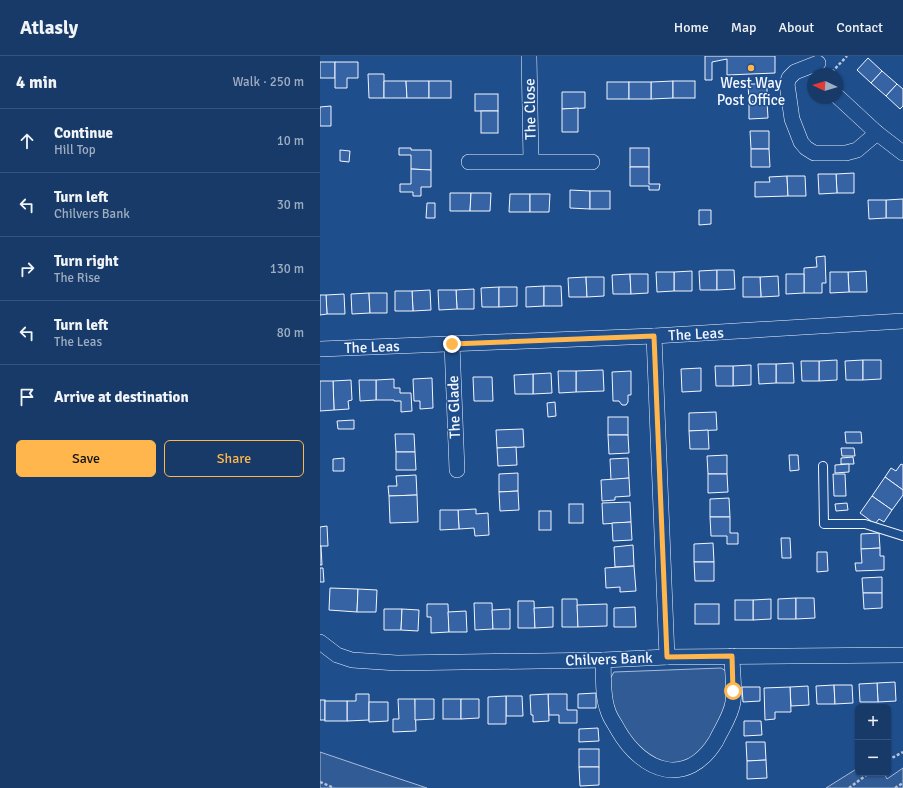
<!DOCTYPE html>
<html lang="en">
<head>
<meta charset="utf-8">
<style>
	:root { --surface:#173a69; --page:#20416f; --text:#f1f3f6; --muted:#9eadc0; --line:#36547d; --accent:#ffb74d }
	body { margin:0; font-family:Signika,sans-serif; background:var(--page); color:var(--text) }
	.controls { position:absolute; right:12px; bottom:12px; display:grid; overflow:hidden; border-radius:6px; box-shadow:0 1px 3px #0004 }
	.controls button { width:36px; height:36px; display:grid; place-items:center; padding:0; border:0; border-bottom:1px solid var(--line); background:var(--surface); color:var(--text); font:20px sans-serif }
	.compass { position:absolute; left:487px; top:12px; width:36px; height:36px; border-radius:50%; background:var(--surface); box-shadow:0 1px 3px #0004; rotate:274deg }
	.stop { position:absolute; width:12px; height:12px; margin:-9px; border:3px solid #ffb74d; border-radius:50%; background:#fff }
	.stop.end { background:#ffb74d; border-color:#fff; box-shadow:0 1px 4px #0008 }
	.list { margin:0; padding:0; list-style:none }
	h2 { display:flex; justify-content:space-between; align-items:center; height:52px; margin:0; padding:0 16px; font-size:17px }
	h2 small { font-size:13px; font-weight:400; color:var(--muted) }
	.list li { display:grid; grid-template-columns:26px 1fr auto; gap:12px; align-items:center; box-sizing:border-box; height:64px; padding:0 16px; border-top:1px solid var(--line) }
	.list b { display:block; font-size:15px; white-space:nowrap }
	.list p { margin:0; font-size:13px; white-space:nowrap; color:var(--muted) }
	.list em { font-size:13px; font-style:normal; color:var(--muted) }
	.actions { display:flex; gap:8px; padding:12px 16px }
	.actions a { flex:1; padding:9px 0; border:1px solid var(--accent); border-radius:6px; text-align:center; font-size:14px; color:var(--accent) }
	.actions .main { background:var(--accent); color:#111 }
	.icon { flex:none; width:22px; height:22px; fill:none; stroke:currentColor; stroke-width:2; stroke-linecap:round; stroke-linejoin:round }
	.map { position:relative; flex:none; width:583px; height:732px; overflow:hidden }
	header { display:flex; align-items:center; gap:24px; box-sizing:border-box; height:56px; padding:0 20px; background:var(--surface); border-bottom:1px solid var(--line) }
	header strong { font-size:19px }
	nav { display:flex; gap:22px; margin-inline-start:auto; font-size:14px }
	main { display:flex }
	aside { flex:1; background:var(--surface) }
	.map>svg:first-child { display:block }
	.built { fill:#305b95; stroke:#a8bbd7 }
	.building { fill:#3563a3; stroke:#f2f6ff }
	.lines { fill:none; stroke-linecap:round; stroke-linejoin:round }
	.service-casing { stroke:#f2f6ff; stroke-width:10 }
	.minor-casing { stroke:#f2f6ff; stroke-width:16 }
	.path { stroke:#b3c4dc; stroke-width:2.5; stroke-dasharray:3 2; stroke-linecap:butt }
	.service { stroke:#1f4e8c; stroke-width:8 }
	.minor { stroke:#1f4e8c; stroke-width:15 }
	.route { stroke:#ffb74d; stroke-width:5 }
	.poi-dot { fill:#ffb74d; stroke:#1f4e8c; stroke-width:1.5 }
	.labels { text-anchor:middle; stroke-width:3; stroke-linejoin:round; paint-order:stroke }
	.poi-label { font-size:15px; fill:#f2f6ff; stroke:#1f4e8c }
	.street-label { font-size:15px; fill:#f2f6ff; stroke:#1f4e8c }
</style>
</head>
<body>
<header>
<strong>Atlasly</strong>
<nav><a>Home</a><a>Map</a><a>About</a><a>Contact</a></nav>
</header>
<main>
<aside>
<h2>4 min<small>Walk · 250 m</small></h2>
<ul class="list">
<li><svg class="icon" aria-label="ahead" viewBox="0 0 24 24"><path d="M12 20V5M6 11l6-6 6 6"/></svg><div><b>Continue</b><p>Hill Top</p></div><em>10 m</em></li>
<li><svg class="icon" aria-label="left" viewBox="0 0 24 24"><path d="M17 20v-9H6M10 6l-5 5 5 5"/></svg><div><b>Turn left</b><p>Chilvers Bank</p></div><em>30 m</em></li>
<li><svg class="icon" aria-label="right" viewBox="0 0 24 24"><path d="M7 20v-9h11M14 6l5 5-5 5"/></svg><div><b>Turn right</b><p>The Rise</p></div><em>130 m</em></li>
<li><svg class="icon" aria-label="left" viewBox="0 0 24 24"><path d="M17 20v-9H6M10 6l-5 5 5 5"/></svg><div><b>Turn left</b><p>The Leas</p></div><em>80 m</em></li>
<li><svg class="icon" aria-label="arrive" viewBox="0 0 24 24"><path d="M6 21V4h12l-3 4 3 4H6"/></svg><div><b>Arrive at destination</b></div></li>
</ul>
<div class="actions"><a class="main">Save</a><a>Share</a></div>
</aside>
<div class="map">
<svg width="583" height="732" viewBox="0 0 583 732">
	<rect width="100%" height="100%" fill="#1f4e8c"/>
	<!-- built -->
	<g class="built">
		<polygon points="401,612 406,615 409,644 381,701 349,710 322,699 293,659 290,623 294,616"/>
		<polygon points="0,696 56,715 107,732 0,732"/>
		<polygon points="538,712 538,717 564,717 567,723 583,712 583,732 506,732"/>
	</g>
	<!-- building -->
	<g class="building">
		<polygon points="385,0 455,0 455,17 407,19 407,3 392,6 392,24 385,24"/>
		<polygon points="548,2 562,15 551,27 537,14"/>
		<rect x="0" y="6" width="15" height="16"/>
		<polygon points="15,6 38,6 38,22 27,22 27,32 15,32"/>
		<polygon points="562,15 577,28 566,40 551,27"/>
		<polygon points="48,18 64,18 64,42 49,42"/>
		<polygon points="64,25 86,25 87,42 64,42"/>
		<polygon points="86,25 109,25 109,42 87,42"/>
		<rect x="109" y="25" width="22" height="17"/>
		<polygon points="353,25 353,42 331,43 331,26"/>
		<rect x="353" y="25" width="22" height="17"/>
		<rect x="287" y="26" width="22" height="17"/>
		<rect x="309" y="26" width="22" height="17"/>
		<polygon points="428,28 447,28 447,45 429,46"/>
		<polygon points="577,28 583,33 583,50 580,53 566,40"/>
		<polygon points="242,36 265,36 265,52 242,53"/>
		<rect x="155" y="38" width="23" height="17"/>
		<polygon points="447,45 448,62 429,63 429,46"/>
		<polygon points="11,50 11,70 0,70 0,51"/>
		<polygon points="258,52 258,76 242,76 242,53"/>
		<rect x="161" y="55" width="17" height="22"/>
		<polygon points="430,75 449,75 449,93 431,93"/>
		<polygon points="79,92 91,92 91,94 111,94 111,114 91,113 91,99 79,99"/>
		<rect x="310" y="92" width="19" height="19"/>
		<polygon points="431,93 449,93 450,111 431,111"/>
		<polygon points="20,94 30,95 29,106 20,105"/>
		<polygon points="310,111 329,111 329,128 340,128 339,134 329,134 329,130 310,130"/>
		<polygon points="91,113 111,114 111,131 101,131 101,140 93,140 93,136 80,136 80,128 91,128"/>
		<polygon points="534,117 534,137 517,137 516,118"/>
		<polygon points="498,118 516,118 517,137 499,138"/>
		<polygon points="467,120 468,140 435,141 435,126 450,126 449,121"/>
		<polygon points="467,120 485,120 486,140 468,140"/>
		<polygon points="250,134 270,135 270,153 250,152"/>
		<rect x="270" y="135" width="20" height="18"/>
		<polygon points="130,137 151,137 150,155 130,155"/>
		<polygon points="151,137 171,137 170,155 150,155"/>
		<polygon points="190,138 210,138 210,156 189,156"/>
		<polygon points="210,138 230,138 229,156 210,156"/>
		<polygon points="583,143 583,162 566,162 566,144"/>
		<polygon points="548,144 566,144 566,162 549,163"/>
		<polygon points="107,147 115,147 115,162 106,162"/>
		<polygon points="379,154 391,154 391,168 379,169"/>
		<polygon points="505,200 506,227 502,227 502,237 484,237 484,212 497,211 496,201"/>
		<polygon points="397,214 397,234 380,234 379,215"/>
		<polygon points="397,214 414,214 415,233 397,234"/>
		<polygon points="372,215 372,235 354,235 354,216"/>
		<polygon points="546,215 547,236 529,236 528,216"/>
		<polygon points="336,216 354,216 354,235 337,236"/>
		<polygon points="510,216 528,216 529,236 510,237"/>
		<polygon points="310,218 311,238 293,238 292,219"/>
		<polygon points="310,218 328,218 328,237 311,238"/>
		<polygon points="466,218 484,218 484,237 466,238"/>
		<polygon points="458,220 459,240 441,241 440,221"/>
		<polygon points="266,221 267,241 249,241 248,222"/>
		<polygon points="266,221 284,221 284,240 267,241"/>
		<polygon points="423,221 440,221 441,241 423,241"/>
		<polygon points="224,230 224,250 206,251 206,231"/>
		<polygon points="224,230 241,230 242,250 224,250"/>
		<polygon points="179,231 179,251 162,251 161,232"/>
		<polygon points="179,231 197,231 197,250 179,251"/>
		<polygon points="154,233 154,253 137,253 136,234"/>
		<polygon points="110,234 111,254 93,255 92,235"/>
		<polygon points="118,234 136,234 137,253 119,254"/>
		<polygon points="75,235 92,235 93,255 75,255"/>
		<polygon points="49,237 50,257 32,258 31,238"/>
		<polygon points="49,237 67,237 67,257 50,257"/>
		<polygon points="24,238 25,258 7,258 6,239"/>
		<polygon points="0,239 6,239 7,258 0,259"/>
		<polygon points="517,304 517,324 499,325 499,305"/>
		<polygon points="543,304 543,324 526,324 525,305"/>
		<polygon points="543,304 561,304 561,323 543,324"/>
		<polygon points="481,305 499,305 499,325 482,325"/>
		<polygon points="473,307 474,327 456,327 456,308"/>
		<polygon points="438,308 456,308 456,327 439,328"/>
		<polygon points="431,309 431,329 413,330 413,310"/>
		<polygon points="395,310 413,310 413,330 396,330"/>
		<polygon points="381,312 381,335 362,336 361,313"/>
		<polygon points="283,314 284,335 256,336 256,315"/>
		<polygon points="238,315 256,315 256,336 239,337"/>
		<polygon points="311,315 311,339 308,339 308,346 306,349 302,349 299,345 293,345 292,316"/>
		<polygon points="231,317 232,337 213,338 213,318"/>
		<polygon points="213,318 213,338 195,338 194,319"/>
		<polygon points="153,321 172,321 173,345 154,345"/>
		<polygon points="112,322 113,352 100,353 100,345 94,345 93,323"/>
		<polygon points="74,323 74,332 80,332 80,337 91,337 92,355 81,356 81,345 74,345 74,344 56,344 56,324"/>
		<polygon points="31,324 32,344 28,345 29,353 14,354 13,325"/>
		<polygon points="39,324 56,324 56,344 40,345"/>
		<polygon points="0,325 13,325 14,354 0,355"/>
		<polygon points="235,346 236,360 228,361 227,347"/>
		<polygon points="396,356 397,374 369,375 369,357"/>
		<rect x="288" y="361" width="20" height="18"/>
		<polygon points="34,364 34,373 18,373 17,365"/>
		<polygon points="203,373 204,391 177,392 176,374"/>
		<polygon points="388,374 389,393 370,393 369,375"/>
		<polygon points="525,376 541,376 542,387 526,387"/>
		<polygon points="75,378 94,378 95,396 76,396"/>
		<polygon points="288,379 308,379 309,397 289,398"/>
		<polygon points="196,391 197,409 178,410 177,392"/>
		<polygon points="521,392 534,392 535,400 522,400"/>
		<polygon points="76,396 95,396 96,414 76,414"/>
		<polygon points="407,399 407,418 388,418 387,400"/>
		<polygon points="469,399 478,399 479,414 470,415"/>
		<polygon points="533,401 534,408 521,408 521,402"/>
		<polygon points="24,402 24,415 13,415 13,403"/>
		<polygon points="308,402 309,422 291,424 290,403"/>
		<polygon points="529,408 529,416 515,417 515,409"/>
		<polygon points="581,408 583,409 583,434 565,421 571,412 576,415"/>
		<polygon points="198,417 198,435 179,436 179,418"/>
		<polygon points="388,418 407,418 408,436 388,437"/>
		<polygon points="513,418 525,418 526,440 514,440"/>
		<polygon points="96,419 97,439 69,440 68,430 77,430 76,420"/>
		<polygon points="565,421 583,434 583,439 572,454 552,440"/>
		<polygon points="309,422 310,440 295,441 295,444 282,445 281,424"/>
		<polygon points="198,435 199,454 180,455 179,436"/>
		<polygon points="97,439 98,466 70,467 69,440"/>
		<polygon points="552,440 572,454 564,466 559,463 555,468 540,457"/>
		<polygon points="409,442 410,461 390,461 390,443"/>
		<polygon points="310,446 311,466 283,468 282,447"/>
		<polygon points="527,447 528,454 516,455 515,448"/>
		<rect x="249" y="448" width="14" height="19"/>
		<polygon points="156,453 156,458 168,457 169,479 155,480 154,472 139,473 138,454"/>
		<polygon points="120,454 138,454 139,473 120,474"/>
		<rect x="219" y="455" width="12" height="19"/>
		<polygon points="390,461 410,461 410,477 418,477 418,488 407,488 407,480 391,480"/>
		<polygon points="311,466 312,484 293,485 292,467"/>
		<polygon points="7,470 8,490 0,490 0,471"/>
		<polygon points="559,477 560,492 541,493 541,478"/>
		<polygon points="461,482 470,482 471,502 462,502"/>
		<polygon points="393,487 394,506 374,506 374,488"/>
		<polygon points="313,489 314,510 295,511 294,491"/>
		<polygon points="0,490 1,490 2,509 0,509"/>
		<polygon points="560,492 560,500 564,500 564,514 536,515 535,507 542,507 541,493"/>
		<polygon points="497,496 507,496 508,515 497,516"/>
		<polygon points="374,506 394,506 394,525 375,525"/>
		<polygon points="314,510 316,535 300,536 300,531 286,532 285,512"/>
		<polygon points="0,512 3,512 4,526 0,526"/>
		<polygon points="562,521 562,537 543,537 542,522"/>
		<polygon points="10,532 38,533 37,556 9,554"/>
		<polygon points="38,533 57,534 56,556 37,556"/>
		<polygon points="543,537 562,537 562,552 544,553"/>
		<polygon points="476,542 476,563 458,563 458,543"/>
		<polygon points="476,542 494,542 495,562 476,563"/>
		<polygon points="242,543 257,543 258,571 242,571"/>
		<polygon points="451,543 451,563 433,564 433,544"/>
		<rect x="415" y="544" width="18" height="20"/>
		<polygon points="198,545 214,545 215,572 198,572"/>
		<polygon points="154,547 172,547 173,573 155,574"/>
		<polygon points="107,548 128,548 129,576 111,577 111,561 107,561"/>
		<polygon points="287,548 287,570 258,571 257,549"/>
		<rect x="375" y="548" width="24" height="20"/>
		<polygon points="233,551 233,571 215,572 214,552"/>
		<polygon points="315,551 316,571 294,571 294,552"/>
		<polygon points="64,553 82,553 81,574 64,574"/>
		<polygon points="82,553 99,554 98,575 81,574"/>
		<polygon points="190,553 190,573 173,573 172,554"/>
		<polygon points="146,555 147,576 129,576 128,556"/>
		<polygon points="575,626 576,645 558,646 557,627"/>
		<polygon points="557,627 558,646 540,646 539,628"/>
		<polygon points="514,629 515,648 497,648 496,630"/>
		<polygon points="514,629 532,629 533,647 515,648"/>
		<polygon points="488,630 489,649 471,650 470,631"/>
		<polygon points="422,631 440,631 440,645 423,646"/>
		<polygon points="470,631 471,656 455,656 455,663 445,664 444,632"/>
		<polygon points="276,637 276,652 258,652 258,638"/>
		<polygon points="36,638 49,638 49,664 27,665 27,645 36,645"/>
		<polygon points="228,638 247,638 247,654 257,654 257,667 239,667 239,659 229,659"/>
		<polygon points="228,638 229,665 213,666 213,659 211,659 210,639"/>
		<polygon points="186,640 202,640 203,660 186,660"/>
		<polygon points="186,640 186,668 168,668 168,641"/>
		<polygon points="78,643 95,643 96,675 73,676 73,663 79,663"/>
		<polygon points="95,643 114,643 114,663 95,664"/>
		<rect x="123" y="643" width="18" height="20"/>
		<polygon points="141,643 159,643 159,662 141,663"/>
		<rect x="0" y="644" width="5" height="20"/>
		<rect x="5" y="645" width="22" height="20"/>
		<polygon points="49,646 68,646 68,665 49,666"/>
		<polygon points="424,665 441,665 442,679 424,680"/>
		<polygon points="278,672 279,685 259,686 259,673"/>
		<polygon points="426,686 445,686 446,704 427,705"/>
		<rect x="259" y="693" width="20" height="18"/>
		<polygon points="446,704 447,722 427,723 427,705"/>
		<polygon points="259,711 279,711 279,729 260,730"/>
	</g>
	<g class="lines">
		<!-- service casing -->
		<g class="service-casing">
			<polyline id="service" points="503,410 504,468 545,468 583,480"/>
		</g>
		<!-- minor casing -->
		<g class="minor-casing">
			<g id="minor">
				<polyline points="209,0 211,105"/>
				<polyline points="498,7 475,16 469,22 467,28 472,63 481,86 486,92 494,97 526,97 537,94 557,77"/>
				<polyline points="517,40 557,77 583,97"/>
				<polyline points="149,106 272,106"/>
				<polyline points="334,280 347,601"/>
				<polyline points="132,288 137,414"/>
				<polyline points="0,293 334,280 583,265"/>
				<polyline points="0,586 17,599 32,604 77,607 283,604 347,601 583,599"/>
				<path d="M283,604C284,620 282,640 288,655C290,662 295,668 298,674C323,717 367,732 396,685C402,672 411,660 413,646C415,631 412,615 412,600"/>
			</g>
		</g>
		<!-- path -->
		<g class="path">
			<polyline points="512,16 527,0"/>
			<polyline points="568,704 583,696"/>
			<polyline points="0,726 14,732"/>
			<polyline points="529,732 549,717"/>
			<polyline points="575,732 583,727"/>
		</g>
		<!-- service -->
		<use href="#service" class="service"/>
		<!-- minor -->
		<use href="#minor" class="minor"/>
	</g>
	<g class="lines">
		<!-- route -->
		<polyline class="route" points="132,288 334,280 347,601 412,600 413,635"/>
	</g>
	<!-- markers -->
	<circle class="poi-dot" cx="431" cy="12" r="4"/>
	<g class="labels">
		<!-- poi labels -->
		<g class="poi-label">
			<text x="431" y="32">West Way<tspan x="431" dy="17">Post Office</tspan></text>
		</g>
		<!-- street labels -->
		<g class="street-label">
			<text transform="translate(210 53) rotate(-91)" y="5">The Close</text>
			<text transform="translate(376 278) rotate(-3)" y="5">The Leas</text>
			<text transform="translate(52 291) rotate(-2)" y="5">The Leas</text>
			<text transform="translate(134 351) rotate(-92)" y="5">The Glade</text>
			<text transform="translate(289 603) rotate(-2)" y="5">Chilvers Bank</text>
		</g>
	</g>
</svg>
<div class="controls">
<button>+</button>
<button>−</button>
</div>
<svg class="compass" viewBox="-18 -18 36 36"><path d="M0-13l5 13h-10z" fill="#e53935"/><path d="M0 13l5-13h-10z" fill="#9eadc0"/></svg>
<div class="stop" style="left:413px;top:635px"></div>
<div class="stop end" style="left:132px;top:288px"></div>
</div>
</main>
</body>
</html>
